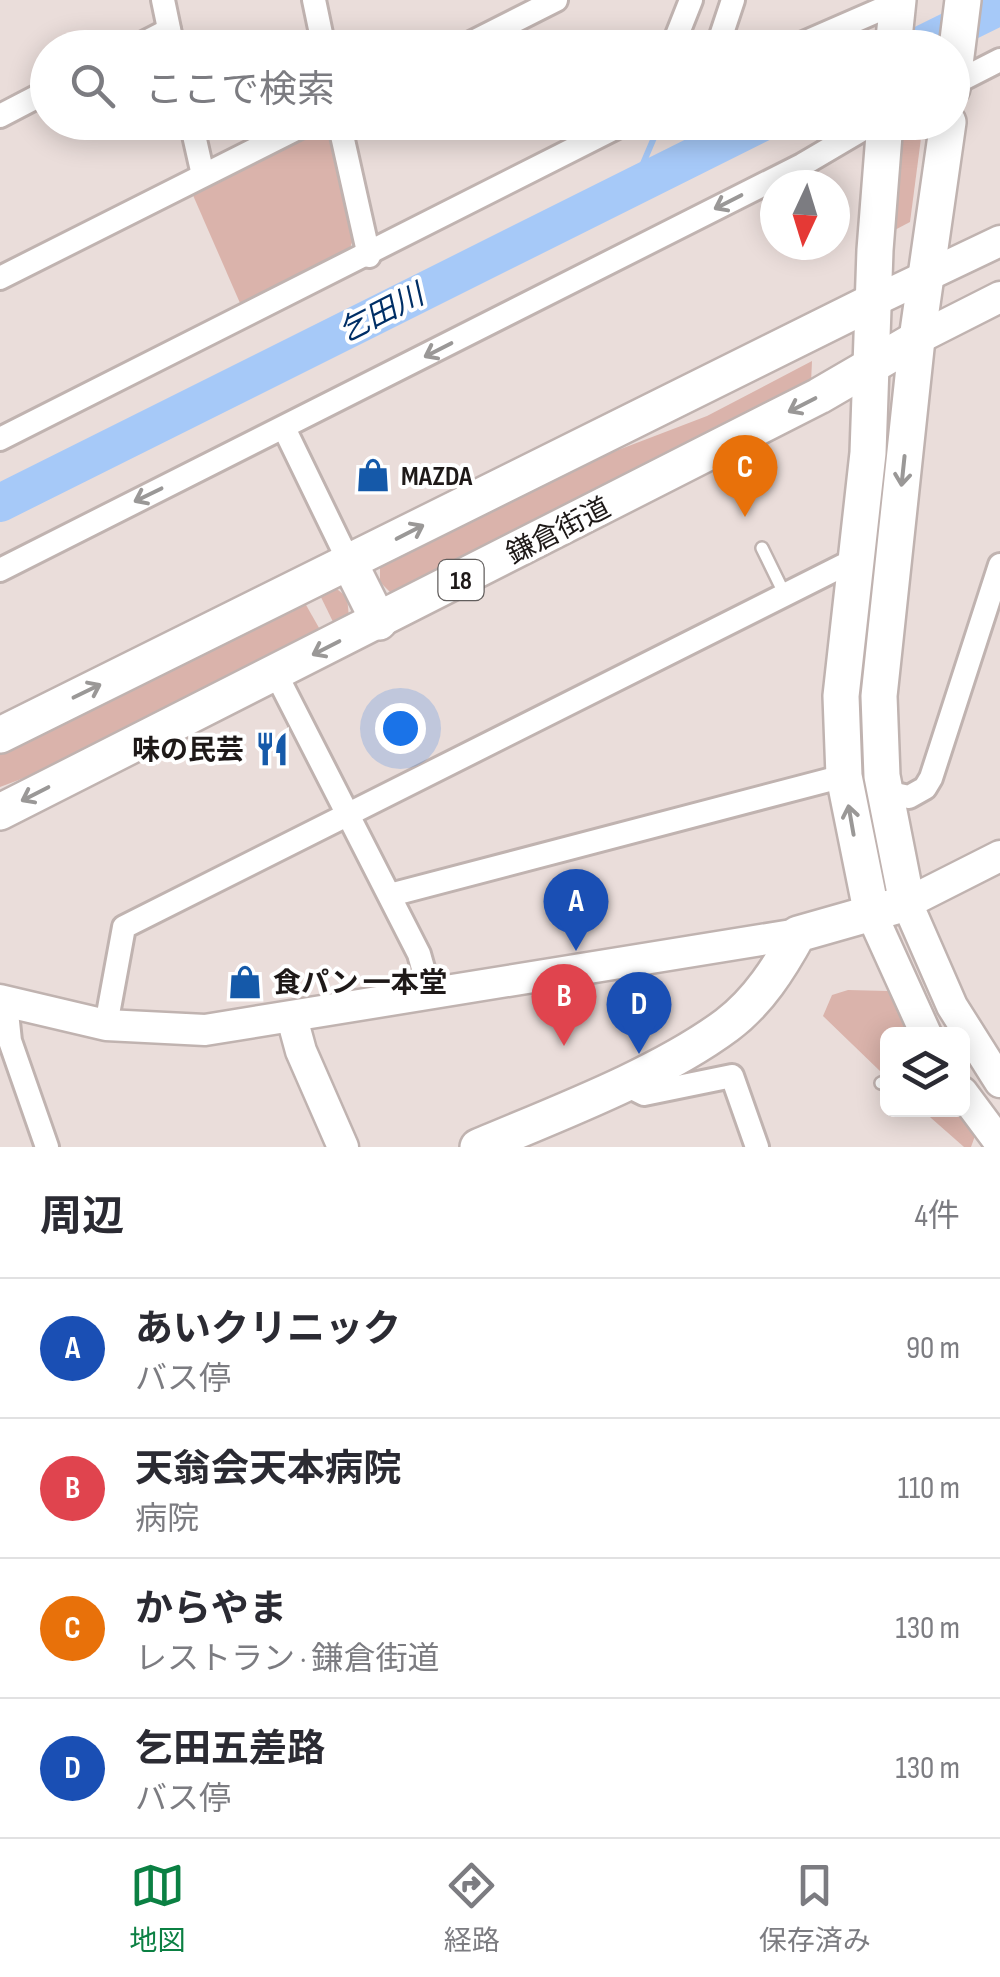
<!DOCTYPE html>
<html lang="ja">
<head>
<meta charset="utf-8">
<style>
	:root { --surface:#fff; --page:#f2f2f3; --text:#2b2b33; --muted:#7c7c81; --line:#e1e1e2; --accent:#0b8043 }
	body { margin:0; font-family:"Sofia Sans Condensed","Noto Sans JP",sans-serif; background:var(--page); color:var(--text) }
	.controls { position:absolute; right:30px; bottom:30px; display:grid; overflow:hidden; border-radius:15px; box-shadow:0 5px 25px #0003 }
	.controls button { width:90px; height:90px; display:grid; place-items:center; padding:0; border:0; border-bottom:2px solid var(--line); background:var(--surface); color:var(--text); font:50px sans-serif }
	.compass { position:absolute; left:760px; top:170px; width:90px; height:90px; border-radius:50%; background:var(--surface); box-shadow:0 5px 25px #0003; rotate:184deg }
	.you { position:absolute; left:400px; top:728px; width:35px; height:35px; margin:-25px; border:8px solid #fff; border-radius:50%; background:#1a73e8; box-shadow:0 0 0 15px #1a73e833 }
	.badge { display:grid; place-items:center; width:65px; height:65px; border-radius:50%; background:var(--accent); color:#fff; font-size:32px; font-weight:700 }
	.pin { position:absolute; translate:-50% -82px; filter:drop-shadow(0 2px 5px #0008) }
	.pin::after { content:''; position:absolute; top:52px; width:35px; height:30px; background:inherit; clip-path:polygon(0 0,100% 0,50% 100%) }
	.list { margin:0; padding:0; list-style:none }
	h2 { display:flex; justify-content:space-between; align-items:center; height:130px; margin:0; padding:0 40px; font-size:42px }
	h2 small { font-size:32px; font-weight:400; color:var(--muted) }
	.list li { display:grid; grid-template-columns:65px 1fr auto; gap:30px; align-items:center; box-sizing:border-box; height:140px; padding:0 40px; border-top:2px solid var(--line) }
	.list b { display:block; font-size:38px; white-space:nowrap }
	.list p { margin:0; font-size:32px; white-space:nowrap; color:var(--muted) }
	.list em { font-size:32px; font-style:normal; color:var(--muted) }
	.icon { flex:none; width:55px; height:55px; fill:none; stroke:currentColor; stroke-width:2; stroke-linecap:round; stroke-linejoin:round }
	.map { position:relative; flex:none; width:1000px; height:1147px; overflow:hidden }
	.search { position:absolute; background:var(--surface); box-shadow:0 5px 25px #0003; left:30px; right:30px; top:30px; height:110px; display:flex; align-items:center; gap:25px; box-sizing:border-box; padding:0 35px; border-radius:55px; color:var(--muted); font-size:38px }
	.sheet { height:690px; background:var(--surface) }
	nav { display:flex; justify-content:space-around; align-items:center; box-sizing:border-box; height:140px; border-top:2px solid var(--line); background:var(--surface); font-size:28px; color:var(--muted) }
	nav a { display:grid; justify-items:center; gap:5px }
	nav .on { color:var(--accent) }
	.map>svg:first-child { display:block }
	.green { fill:#dab3ab }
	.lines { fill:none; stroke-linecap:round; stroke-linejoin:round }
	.stream { stroke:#a6c9f8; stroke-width:6 }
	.river { stroke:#a6c9f8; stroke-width:38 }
	.lane-casing { stroke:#c0b3b0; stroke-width:16 }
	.street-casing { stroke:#c0b3b0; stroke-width:28 }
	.secondary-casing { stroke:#c0b3b0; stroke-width:35 }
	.primary-casing { stroke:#c0b3b0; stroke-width:40 }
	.lane { stroke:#fff; stroke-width:11 }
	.street { stroke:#fff; stroke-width:22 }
	.secondary { stroke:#fff; stroke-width:30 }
	.primary { stroke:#fff; stroke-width:35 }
	.oneway { stroke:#9a9897 }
	.labels { text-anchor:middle; stroke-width:8; stroke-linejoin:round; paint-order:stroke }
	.shield { fill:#fff; stroke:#625e5d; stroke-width:2.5 }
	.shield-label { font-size:25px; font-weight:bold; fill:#1e1918 }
	.poi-label { font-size:28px; font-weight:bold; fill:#1e1918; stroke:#fff; text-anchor:start }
	.street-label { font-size:28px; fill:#1e1918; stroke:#fff }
	.water-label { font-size:30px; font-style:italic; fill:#002f66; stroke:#fff }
</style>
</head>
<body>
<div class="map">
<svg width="1000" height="1147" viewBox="0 0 1000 1147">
	<rect width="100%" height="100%" fill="#eaddda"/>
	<!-- green -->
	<g class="green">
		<polygon points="897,123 923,123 910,222 889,233"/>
		<polygon points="322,131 332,140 356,231 348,254 240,303 192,193"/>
		<polygon points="812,361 811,383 407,593 391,593 380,582 380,568 390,555 545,478 707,416"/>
		<polygon points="333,586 347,597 349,617 337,630 316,587"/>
		<polygon points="301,596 323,635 93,752 0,787 0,747"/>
		<polygon points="848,990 888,991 915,1034 888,1034 887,1068 881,1072 823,1016 832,995"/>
		<polygon points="922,1110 961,1110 976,1133 971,1147 964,1147"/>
	</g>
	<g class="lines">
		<!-- stream -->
		<polyline class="stream" points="633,187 659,126"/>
		<!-- river -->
		<g class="river">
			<polyline points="915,48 1000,6"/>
			<polyline points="0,503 763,122"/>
		</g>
		<!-- lane casing -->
		<g class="lane-casing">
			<g id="lane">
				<polyline points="762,548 785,595"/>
				<polyline points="881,1083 888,1080"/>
			</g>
		</g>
		<!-- street casing -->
		<g class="street-casing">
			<g id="street">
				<polyline points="163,0 173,48"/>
				<polyline points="314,0 324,48"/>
				<polyline points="134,48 169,30"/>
				<polyline points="461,48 556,0"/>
				<polyline points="672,48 691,0"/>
				<polyline points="717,48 733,0"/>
				<polyline points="792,48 898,2"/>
				<polyline points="953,84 1000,60"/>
				<polyline points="0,116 48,91"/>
				<polyline points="191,122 203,175"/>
				<polyline points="339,122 369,256"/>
				<polyline points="0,278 310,122"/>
				<polyline points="284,428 349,562"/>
				<polyline points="0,439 627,122"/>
				<polyline points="0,570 802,165 875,122"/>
				<polyline points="276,674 419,954 430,993"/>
				<polyline points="883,779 890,793 909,797 925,788 931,778 1000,565"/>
				<polyline points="390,895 844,776"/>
				<polyline points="6,1003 10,1041 47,1147"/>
				<polyline points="106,1025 124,927 856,559"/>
				<polyline points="622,1083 644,1094 732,1076 757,1147"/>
			</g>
		</g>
		<!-- secondary casing -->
		<g class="secondary-casing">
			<g id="secondary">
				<polyline points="874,301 1000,241"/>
				<polyline points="917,339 1000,297"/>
				<polyline points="1000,856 907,903 952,1006 1000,1082"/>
				<polyline points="872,915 926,1034"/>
				<polyline points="0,1000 106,1025 205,1030 798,934"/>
				<polyline points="292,1018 301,1051 343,1147"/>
				<polyline points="962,1092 1000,1143"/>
			</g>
		</g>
		<!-- primary casing -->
		<g class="primary-casing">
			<g id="primary">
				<polyline points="893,48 898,0"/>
				<polyline points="952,88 963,0"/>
				<polyline points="349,562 379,622"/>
				<polyline points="0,735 874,301"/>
				<polyline points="0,812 819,396 917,339"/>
				<polyline points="872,915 844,776 841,696 868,453 875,250 885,122"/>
				<path d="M478,1147C556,1114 660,1075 727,1025C758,1002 780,967 798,934L907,903L882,776L879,696L917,339L948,122"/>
			</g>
		</g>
		<!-- lane -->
		<use href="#lane" class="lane"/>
		<!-- street -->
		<use href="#street" class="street"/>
		<!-- secondary -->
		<use href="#secondary" class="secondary"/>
		<!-- primary -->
		<use href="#primary" class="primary"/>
	</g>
	<!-- one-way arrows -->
	<defs><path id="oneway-shaft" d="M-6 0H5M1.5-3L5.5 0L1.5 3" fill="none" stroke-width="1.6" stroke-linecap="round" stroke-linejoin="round" transform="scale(2.5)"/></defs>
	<g class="oneway">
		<use href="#oneway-shaft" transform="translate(728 202) rotate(153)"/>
		<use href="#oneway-shaft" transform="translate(438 350) rotate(153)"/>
		<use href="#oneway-shaft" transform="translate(802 405) rotate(153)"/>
		<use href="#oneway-shaft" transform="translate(903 471) rotate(96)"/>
		<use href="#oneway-shaft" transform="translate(148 495) rotate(154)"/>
		<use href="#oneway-shaft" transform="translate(410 532) rotate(-27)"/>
		<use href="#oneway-shaft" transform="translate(326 648) rotate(153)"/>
		<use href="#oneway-shaft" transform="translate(87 691) rotate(-26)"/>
		<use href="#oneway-shaft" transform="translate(35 794) rotate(153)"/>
		<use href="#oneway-shaft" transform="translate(851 820) rotate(-100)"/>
	</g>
	<!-- icons -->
	<defs>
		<g id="shop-bare" transform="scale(2.7)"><path d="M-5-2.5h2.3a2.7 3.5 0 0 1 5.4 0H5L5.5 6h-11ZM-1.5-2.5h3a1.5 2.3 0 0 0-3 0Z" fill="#1559a9" stroke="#fff" stroke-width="2.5" paint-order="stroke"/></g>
		<g id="restaurant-bare" transform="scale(2.7)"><path d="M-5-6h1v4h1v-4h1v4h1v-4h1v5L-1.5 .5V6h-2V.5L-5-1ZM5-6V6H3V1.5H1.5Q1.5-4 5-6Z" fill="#1559a9" stroke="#fff" stroke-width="2.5" paint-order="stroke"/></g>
	</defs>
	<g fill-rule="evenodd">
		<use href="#shop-bare" x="373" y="475"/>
		<use href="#restaurant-bare" x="272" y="749"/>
		<use href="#shop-bare" x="245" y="982"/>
	</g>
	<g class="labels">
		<!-- shield labels -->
		<rect class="shield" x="438.5" y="560" width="45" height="40" rx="8"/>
		<g class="shield-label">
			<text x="461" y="589">18</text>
		</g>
		<!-- poi labels -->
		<g class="poi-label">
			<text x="401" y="485">MAZDA</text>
			<text x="244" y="759" text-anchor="end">味の民芸</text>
			<text x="273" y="992">食パン 一本堂</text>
		</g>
		<!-- street labels -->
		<g class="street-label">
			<text transform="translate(558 530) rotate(-27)" y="10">鎌倉街道</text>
		</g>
		<!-- water labels -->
		<g class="water-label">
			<text transform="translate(381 313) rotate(-27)" y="10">乞田川</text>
		</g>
	</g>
</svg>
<div class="controls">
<button><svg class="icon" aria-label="layers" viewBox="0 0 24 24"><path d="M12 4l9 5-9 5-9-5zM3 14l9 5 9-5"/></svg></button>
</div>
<svg class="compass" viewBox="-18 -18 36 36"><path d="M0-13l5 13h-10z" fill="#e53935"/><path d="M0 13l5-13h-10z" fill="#7c7c81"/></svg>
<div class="you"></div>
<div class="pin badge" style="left:576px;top:951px;background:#1a4fb4">A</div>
<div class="pin badge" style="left:564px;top:1046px;background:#e0444e">B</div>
<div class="pin badge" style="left:745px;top:517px;background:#e8710a">C</div>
<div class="pin badge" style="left:639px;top:1054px;background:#1a4fb4">D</div>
<div class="search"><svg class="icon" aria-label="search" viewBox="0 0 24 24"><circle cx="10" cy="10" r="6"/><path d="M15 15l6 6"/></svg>ここで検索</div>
</div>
<section class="sheet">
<h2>周辺<small>4件</small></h2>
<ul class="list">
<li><span class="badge" style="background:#1a4fb4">A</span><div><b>あいクリニック</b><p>バス停</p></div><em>90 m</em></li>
<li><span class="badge" style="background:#e0444e">B</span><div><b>天翁会天本病院</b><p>病院</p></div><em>110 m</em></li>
<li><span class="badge" style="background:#e8710a">C</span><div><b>からやま</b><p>レストラン · 鎌倉街道</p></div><em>130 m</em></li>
<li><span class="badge" style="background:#1a4fb4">D</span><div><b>乞田五差路</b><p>バス停</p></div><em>130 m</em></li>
</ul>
</section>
<nav>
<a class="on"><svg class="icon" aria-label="map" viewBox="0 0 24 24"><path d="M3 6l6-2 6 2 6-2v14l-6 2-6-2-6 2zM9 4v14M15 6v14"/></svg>地図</a>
<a><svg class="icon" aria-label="directions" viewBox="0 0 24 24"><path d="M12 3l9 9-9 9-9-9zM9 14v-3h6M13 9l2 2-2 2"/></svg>経路</a>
<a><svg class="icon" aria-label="saved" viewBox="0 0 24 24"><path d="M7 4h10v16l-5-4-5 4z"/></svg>保存済み</a>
</nav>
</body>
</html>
